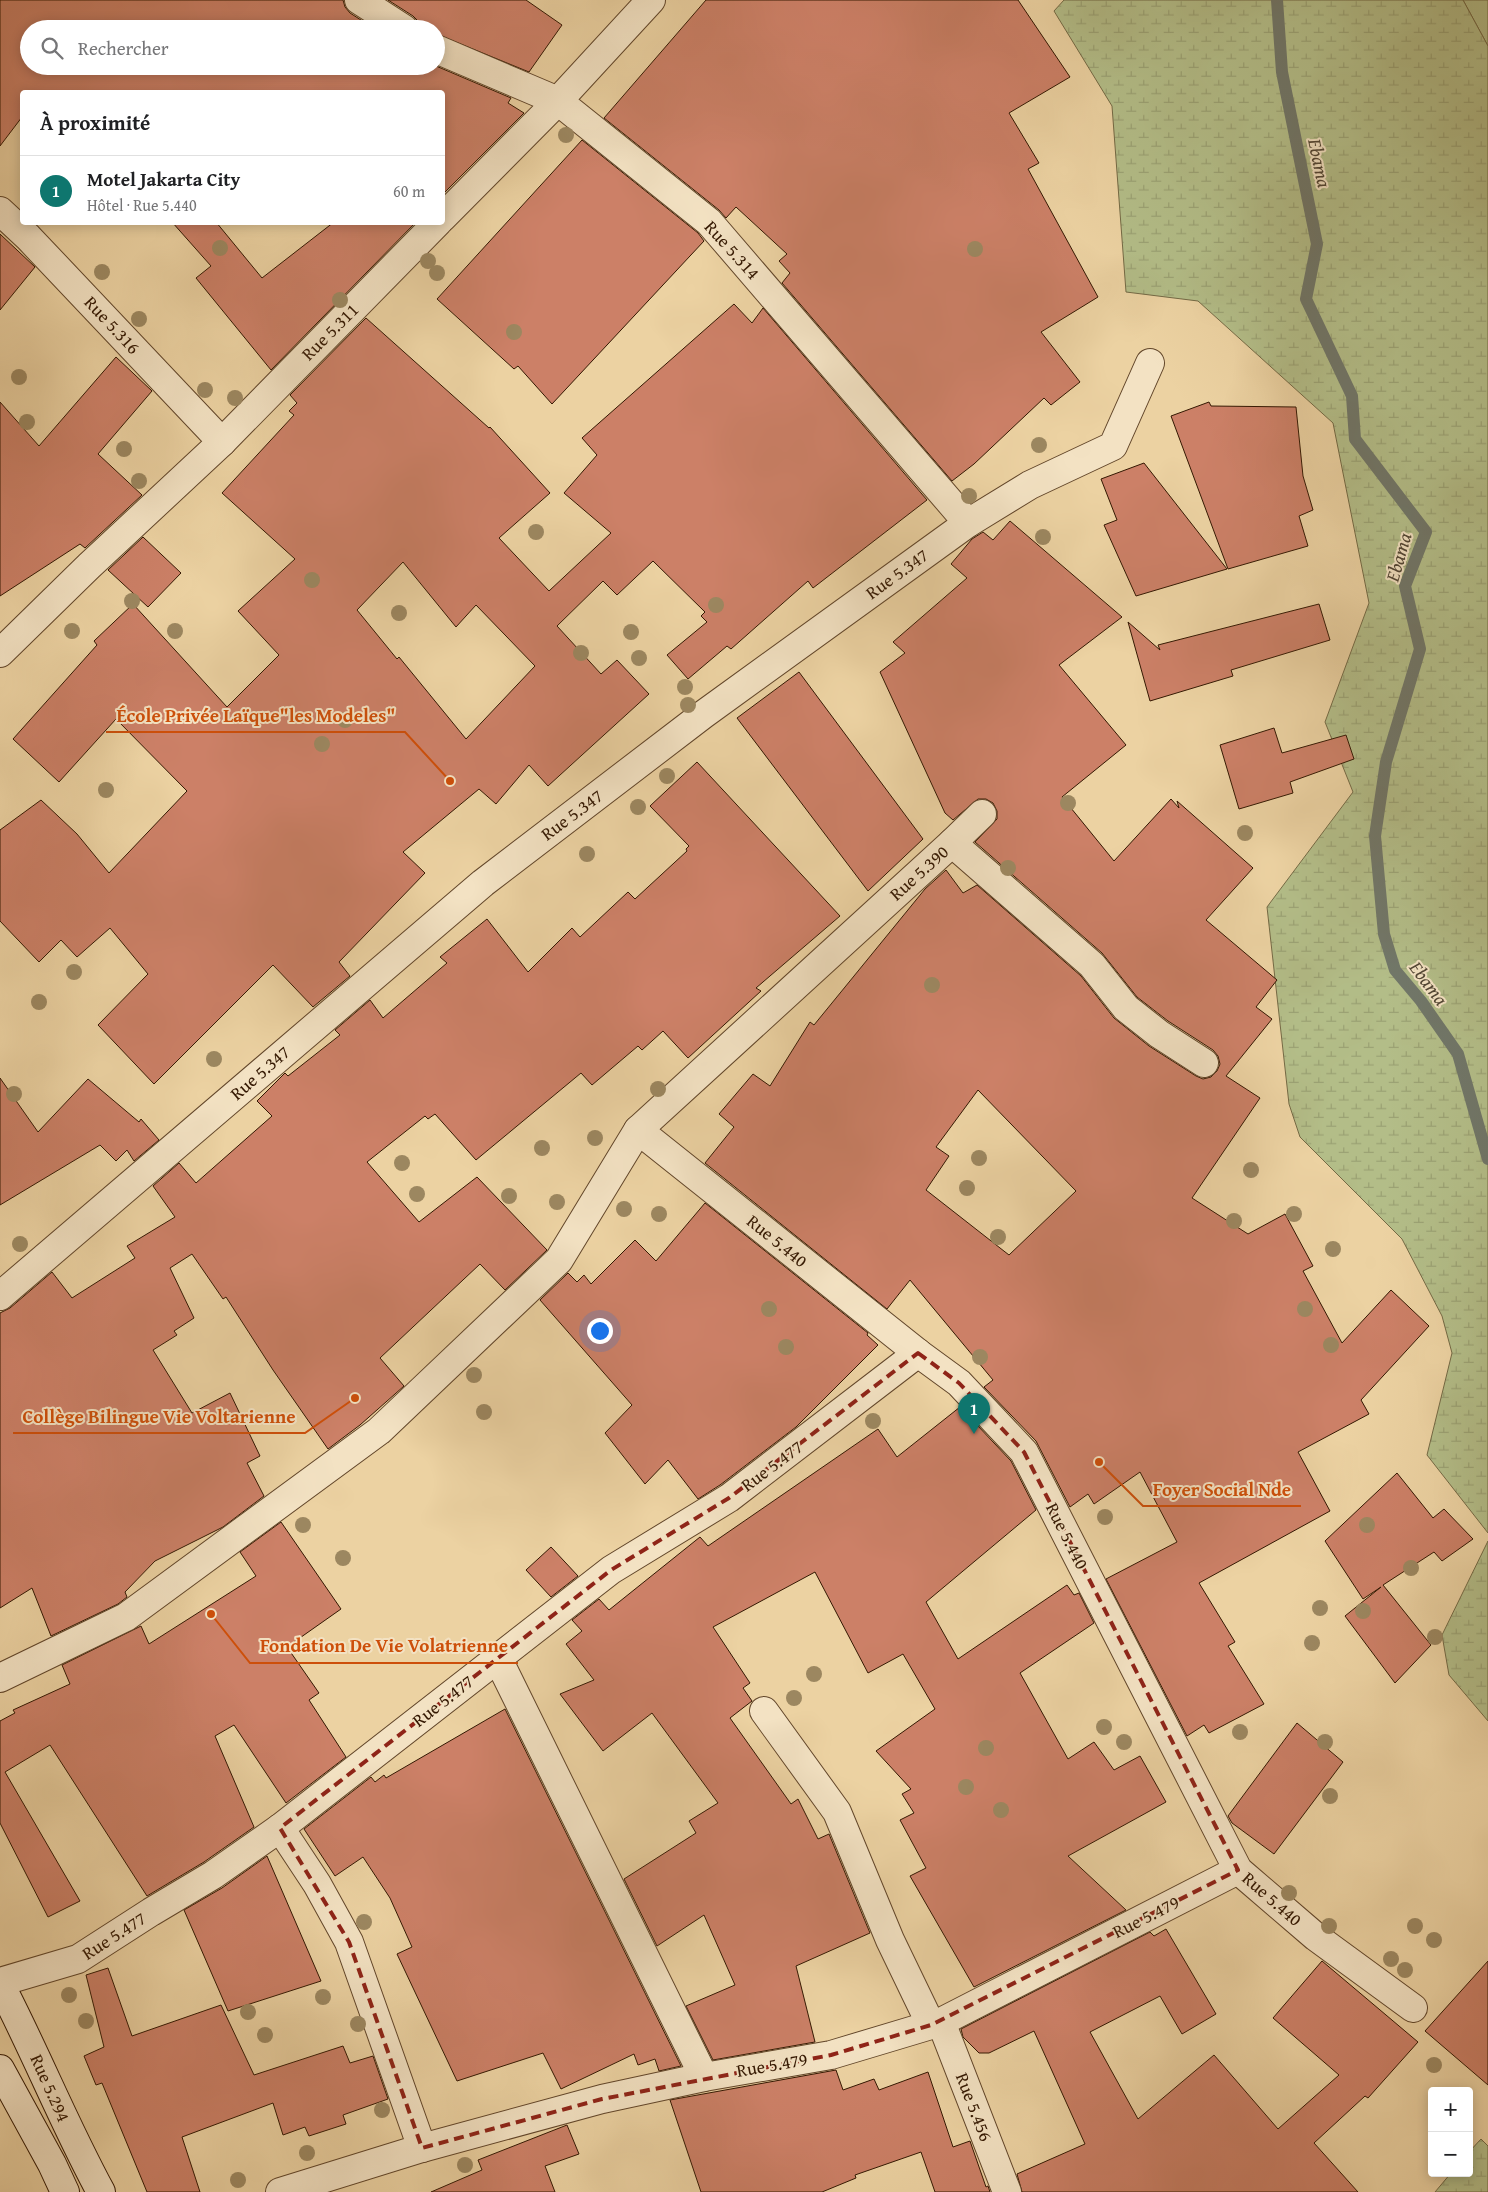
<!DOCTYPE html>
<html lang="fr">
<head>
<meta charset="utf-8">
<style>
	:root { --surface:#fff; --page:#f6f6f6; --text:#202124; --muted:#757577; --line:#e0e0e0; --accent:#0f766e }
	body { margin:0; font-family:"Gentium Book Plus",serif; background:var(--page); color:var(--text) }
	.controls { position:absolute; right:15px; bottom:15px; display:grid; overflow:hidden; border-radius:5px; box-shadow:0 2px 12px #0003 }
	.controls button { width:45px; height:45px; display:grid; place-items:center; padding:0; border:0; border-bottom:1px solid var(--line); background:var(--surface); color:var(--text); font:25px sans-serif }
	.you { position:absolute; left:599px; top:1330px; width:18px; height:18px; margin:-12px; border:4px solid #fff; border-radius:50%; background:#1a73e8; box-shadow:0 0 0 8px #1a73e833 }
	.badge { display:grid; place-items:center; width:32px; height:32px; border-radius:50%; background:var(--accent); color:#fff; font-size:16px; font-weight:700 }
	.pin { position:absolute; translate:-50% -41px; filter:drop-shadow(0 1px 2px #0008) }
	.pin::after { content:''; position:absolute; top:26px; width:18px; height:15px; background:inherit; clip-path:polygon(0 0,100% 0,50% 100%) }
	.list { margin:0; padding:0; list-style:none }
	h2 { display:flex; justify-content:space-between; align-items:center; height:65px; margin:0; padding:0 20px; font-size:21px }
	h2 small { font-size:16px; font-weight:400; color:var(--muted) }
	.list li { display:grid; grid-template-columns:32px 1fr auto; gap:15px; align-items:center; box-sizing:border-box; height:70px; padding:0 20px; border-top:1px solid var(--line) }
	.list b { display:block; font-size:19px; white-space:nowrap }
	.list p { margin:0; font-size:16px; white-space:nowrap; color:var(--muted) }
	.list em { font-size:16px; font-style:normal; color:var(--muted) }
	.icon { flex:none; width:28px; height:28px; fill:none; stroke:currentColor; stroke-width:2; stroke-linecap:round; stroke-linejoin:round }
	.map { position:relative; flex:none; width:1488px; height:2192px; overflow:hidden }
	.search { position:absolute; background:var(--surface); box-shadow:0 2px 12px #0003; left:20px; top:20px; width:425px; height:55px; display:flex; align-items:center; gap:12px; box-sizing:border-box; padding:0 18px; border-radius:28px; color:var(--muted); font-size:19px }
	.panel { position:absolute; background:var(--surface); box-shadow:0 2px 12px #0003; left:20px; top:90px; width:425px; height:135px; border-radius:5px }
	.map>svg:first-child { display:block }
	.green { fill:#b3bd88; stroke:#746a45 }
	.wetland { fill:url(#wetland-marsh); stroke:#746a45 }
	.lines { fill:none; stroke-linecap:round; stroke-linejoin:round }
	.stream { stroke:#717769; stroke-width:12 }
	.building { fill:#cc8067; stroke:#341802; fill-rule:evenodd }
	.minor-casing { stroke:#62462a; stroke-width:30 }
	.secondary-casing { stroke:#341802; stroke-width:30 }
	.minor { stroke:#f3e2c3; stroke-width:28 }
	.secondary { stroke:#f3e2c3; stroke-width:28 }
	.tree { fill:#9c8760 }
	.marked { fill:none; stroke:#8f2418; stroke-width:4; stroke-dasharray:10 6; stroke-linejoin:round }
	.labels { text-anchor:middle; stroke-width:4; stroke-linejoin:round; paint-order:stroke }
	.street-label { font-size:18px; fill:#341802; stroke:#f3e2c3 }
	.water-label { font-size:19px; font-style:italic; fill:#534735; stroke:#f3e2c3 }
	.leader { fill:none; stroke:#cd4f0a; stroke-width:2 }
	.callout-dot { fill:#cd4f0a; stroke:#f3e2c3; stroke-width:2 }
	.callout-label { font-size:19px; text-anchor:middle; font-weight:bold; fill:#cd4f0a; stroke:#f3e2c3; stroke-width:4; stroke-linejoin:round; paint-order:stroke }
</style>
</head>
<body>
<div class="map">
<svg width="1488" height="2192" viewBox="0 0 1488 2192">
	<defs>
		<pattern id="wetland-marsh" width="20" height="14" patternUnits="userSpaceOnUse" patternTransform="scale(1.25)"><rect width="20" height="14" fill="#b3bd88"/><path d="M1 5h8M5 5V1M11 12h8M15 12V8" fill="none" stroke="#9ba274"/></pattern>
	</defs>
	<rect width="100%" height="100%" fill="#ecd2a2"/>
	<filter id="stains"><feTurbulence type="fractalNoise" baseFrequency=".004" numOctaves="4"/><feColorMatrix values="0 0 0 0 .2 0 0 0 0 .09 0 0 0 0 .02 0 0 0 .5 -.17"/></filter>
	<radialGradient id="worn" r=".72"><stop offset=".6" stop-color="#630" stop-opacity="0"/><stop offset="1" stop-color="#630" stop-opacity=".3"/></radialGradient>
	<!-- green -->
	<polygon class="green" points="1463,0 1488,0 1488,46"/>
	<!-- wetland -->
	<g class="wetland">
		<polygon points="1064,0 1463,0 1488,46 1488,1533 1427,1455 1452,1353 1442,1316 1402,1239 1300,1137 1289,1104 1267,907 1353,792 1325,722 1369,603 1333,423 1198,301 1126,292 1112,106 1054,11"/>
		<polygon points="1488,1541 1488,1721 1449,1675 1442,1635"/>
		<polygon points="1481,2139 1488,2146 1488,2192 1435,2192 1451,2173 1469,2173 1469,2152"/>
	</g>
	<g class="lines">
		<!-- stream -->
		<polyline class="stream" points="1277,0 1282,72 1317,244 1306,299 1352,396 1355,439 1426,532 1405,586 1420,649 1386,762 1375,836 1384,934 1395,970 1421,1001 1458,1054 1488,1159"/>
	</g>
	<!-- building -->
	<g class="building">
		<polygon points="0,0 343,0 345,7 350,13 375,29 29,29 29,66 436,66 511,98 508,103 524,113 442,195 442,92 22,92 22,117 0,146"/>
		<polygon points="388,0 526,0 562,25 529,72 436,34 436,29 419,29 418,21 413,16"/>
		<polygon points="706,0 1018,0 1070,77 1009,113 1039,163 1028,169 1098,297 1041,332 1080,382 1051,405 1044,398 974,464 952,481 782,283 790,273 779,261 787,254 736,207 726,218 719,210 604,118"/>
		<polygon points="582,140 698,233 704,241 552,404 518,366 514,369 437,299"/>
		<polygon points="172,222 216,222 262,278 334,222 416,222 271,370 196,278 211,266"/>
		<polygon points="0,234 35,267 0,310"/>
		<path d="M734,304L752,323L763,308L927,500L813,588L808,581L731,649L727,646L688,679L667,655L707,622L701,616L705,612L653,561L617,595L603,581L557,626L601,674L617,660L649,694L548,786L529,765L496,804L479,789L403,852L425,873L339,962L350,976L313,1007L273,965L154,1084L98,1025L148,974L110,928L77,957L61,940L39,962L0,921V830L41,800L77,834L109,873L187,791L116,719L59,782L13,739L97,645L94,641L133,604L227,707L279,655L238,611L295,559L222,493L294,415L289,411L297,403L290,395L366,318L489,428L490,427L550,493L499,538L549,591L611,533L564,493L597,455L582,438ZM403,562L456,627L476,605L535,666L466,739L399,657L397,659L357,610Z"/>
		<polygon points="116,357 152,391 98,454 142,495 85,548 80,544 0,596 0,402 39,446"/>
		<polygon points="1209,402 1211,406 1296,407 1303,476 1313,510 1299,516 1308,546 1228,569 1171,416"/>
		<polygon points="1144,463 1227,569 1136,596 1104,525 1117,520 1101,479"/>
		<path d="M1010,521L1122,617L1059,665L1126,745L1062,797L1114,861L1171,799L1179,808L1177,801L1253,868L1206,920L1277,980L1256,1007L1272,1019L1226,1076L1260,1098L1192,1198L1248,1234L1285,1214L1313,1266L1303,1271L1342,1343L1391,1290L1429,1326L1361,1400L1369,1414L1298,1452L1330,1511L1199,1583L1235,1642L1228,1646L1264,1704L1209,1733L1204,1725L1187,1736L1106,1579L1177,1542L1140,1472L1094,1504L1088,1494L1070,1507L1036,1441L984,1387L993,1380L910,1280L887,1309L705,1163L734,1127L719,1114L753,1074L770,1086L810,1022L814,1025L925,889L946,870L963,893L977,885L1081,976L1114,1018L1149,1046L1196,1076L1203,1079L1211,1077L1217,1071L1220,1064L1218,1056L1213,1050L1168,1021L1137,997L1102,953L975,842L997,819V811L993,803L986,799H978L953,820L945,813L880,672L905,653L893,642L967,578L951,564L972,539L983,532L993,540ZM978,1090L1076,1191L1009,1255L926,1190L949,1156L936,1147Z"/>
		<polygon points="143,537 181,573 148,607 108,570"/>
		<polygon points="1319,604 1330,640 1231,670 1233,676 1150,701 1128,622 1160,650 1158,645"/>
		<polygon points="799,672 923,839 868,891 737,718"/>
		<polygon points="1274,728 1282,753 1346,735 1354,759 1290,782 1293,793 1239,809 1220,745"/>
		<polygon points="697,762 840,916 756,988 761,991 688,1058 663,1031 642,1050 638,1046 592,1085 581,1073 476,1160 435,1114 428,1119 425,1116 367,1162 419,1222 477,1177 547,1250 505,1290 480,1264 380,1358 404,1386 360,1425 328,1449 273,1370 226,1297 223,1299 192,1254 170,1268 194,1318 174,1331 177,1335 153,1350 192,1413 230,1393 260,1456 247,1463 264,1496 223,1527 155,1561 125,1592 127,1597 118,1604 51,1636 32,1588 0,1608 0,1313 10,1308 52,1272 72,1298 135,1258 127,1246 175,1217 153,1186 179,1163 196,1183 272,1116 257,1101 285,1073 288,1076 340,1035 335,1030 370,1000 383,1018 447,963 440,957 487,919 528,972 572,928 580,937 628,892 635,899 687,851 686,849 689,846 650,806"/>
		<polygon points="0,1078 38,1132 88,1079 139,1122 141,1119 159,1140 134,1161 127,1150 116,1161 100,1145 0,1205"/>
		<polygon points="705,1203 868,1333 867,1335 878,1345 796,1427 720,1485 698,1499 668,1460 645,1484 605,1433 632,1405 540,1300 568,1273 577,1282 584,1275 591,1284 635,1240 656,1261"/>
		<polygon points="960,1407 1011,1461 1036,1510 926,1602 958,1659 1067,1585 1074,1595 1079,1593 1094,1623 1020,1673 1068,1759 1094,1742 1114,1770 1140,1756 1166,1802 1068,1856 1126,1910 974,1987 910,1876 926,1868 900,1820 914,1813 902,1794 911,1789 876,1751 935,1709 903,1654 868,1673 815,1572 713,1627 750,1683 743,1688 752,1701 730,1718 791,1804 798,1799 818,1839 829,1834 870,1933 796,1966 815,2042 713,2060 686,2006 735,1985 704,1915 657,1946 624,1879 696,1833 689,1821 718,1803 652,1713 603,1751 560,1694 594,1680 566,1644 582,1631 572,1620 599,1599 609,1610 700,1537 708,1546 878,1429 897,1457"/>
		<polygon points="1397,1473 1433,1518 1444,1509 1473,1539 1442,1561 1434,1552 1383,1585 1431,1645 1395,1683 1345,1616 1381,1587 1363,1599 1325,1541"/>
		<polygon points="281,1522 341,1609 287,1647 319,1693 309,1700 346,1757 286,1803 234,1725 215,1736 254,1827 204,1862 147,1896 50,1745 5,1772 80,1901 48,1917 0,1823 0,1721 15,1713 13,1710 70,1684 62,1665 141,1626 149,1644 256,1576 240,1552"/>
		<polygon points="551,1547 578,1576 551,1597 526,1570"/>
		<polygon points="505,1709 681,2066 659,2071 655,2059 638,2065 634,2054 561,2089 543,2053 457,2081 397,1954 412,1947 390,1898 363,1857 335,1876 304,1829 371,1777 375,1782 384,1775 386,1778"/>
		<polygon points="1297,1723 1343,1762 1274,1854 1232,1823 1228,1816"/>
		<polygon points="267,1856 321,1981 228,2011 184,1910 222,1888"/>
		<polygon points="1166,1929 1216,2014 1182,2034 1160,1996 1090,2032 1138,2119 1214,2055 1278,2129 1339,2075 1273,2018 1322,1961 1418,2042 1368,2098 1365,2096 1314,2143 1358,2192 1022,2192 1017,2174 1085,2144 1034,2031 989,2053 979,2053 963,2037 961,2029 1150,1932 1154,1936"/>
		<polygon points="1488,1961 1488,2085 1425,2031"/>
		<polygon points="108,1968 132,2036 221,2005 254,2075 343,2046 350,2063 373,2056 388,2099 343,2115 346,2124 309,2136 305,2127 283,2135 273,2103 182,2137 200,2192 147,2192 102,2083 96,2085 84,2056 104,2047 86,1975"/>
		<polygon points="836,2070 843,2090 874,2079 879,2090 928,2072 953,2147 970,2141 986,2187 988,2186 990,2192 935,2192 921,2152 855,2175 856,2178 822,2192 701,2192 670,2100"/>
		<polygon points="567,2125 579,2154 545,2166 555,2192 431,2192 482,2170 478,2160"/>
	</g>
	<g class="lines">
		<!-- minor casing -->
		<g class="minor-casing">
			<g id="minor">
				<polyline points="359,0 404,29"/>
				<polyline points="436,49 558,101 709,222 968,523"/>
				<polyline points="0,211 28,237 222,442"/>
				<polyline points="442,218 558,101 651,0"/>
				<polyline points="0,653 89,566 222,442 438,222"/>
				<polyline points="952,843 982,814"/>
				<polyline points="638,1130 918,1353 959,1383 1024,1452 1238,1870 1316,1937 1413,2008"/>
				<polyline points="0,1296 483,883 704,714 968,523 1030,485 1113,446 1150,363"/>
				<polyline points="498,1659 704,2077"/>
				<polyline points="0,1678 126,1617 379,1431 559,1260 638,1130 952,843 1092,965 1126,1008 1159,1034 1204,1063"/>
				<polyline points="764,1711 837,1812 890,1940 931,2025"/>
				<polyline points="280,1828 317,1884 349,1942 422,2148"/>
				<polyline points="0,1982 78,1959 151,1912 213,1875 280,1828 611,1570 729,1498 918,1353"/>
				<polyline points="941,2022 1007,2192"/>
				<polyline points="280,2192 422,2148 602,2099 704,2077 831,2055 941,2022 1238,1870"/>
			</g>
		</g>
		<!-- secondary casing -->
		<g class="secondary-casing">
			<g id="secondary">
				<path d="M0,1984C36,2053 64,2124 101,2192"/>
				<polyline points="0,2069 52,2164 65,2192"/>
			</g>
		</g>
		<!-- minor -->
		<use href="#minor" class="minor"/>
		<!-- secondary -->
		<use href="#secondary" class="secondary"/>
	</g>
	<!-- trees -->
	<g class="tree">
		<circle cx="566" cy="135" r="8"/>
		<circle cx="220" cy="248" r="8"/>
		<circle cx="975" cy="249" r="8"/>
		<circle cx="428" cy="261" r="8"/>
		<circle cx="102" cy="272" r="8"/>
		<circle cx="437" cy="273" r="8"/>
		<circle cx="340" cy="300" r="8"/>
		<circle cx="139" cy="319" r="8"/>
		<circle cx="514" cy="332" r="8"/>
		<circle cx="19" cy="377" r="8"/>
		<circle cx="205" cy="390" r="8"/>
		<circle cx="235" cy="398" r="8"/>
		<circle cx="27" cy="422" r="8"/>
		<circle cx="1039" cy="445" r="8"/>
		<circle cx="124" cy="449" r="8"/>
		<circle cx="139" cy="481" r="8"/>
		<circle cx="969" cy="496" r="8"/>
		<circle cx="536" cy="532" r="8"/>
		<circle cx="1043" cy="537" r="8"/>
		<circle cx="312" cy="580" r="8"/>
		<circle cx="132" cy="601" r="8"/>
		<circle cx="716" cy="605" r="8"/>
		<circle cx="399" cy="613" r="8"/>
		<circle cx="72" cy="631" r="8"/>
		<circle cx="175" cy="631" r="8"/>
		<circle cx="631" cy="632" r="8"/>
		<circle cx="581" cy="653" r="8"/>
		<circle cx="639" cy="658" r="8"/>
		<circle cx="685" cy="687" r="8"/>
		<circle cx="688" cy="705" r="8"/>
		<circle cx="345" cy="720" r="8"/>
		<circle cx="322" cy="744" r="8"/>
		<circle cx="667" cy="776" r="8"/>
		<circle cx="106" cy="790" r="8"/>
		<circle cx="1068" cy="803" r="8"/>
		<circle cx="638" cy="807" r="8"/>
		<circle cx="1245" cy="833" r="8"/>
		<circle cx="587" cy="854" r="8"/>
		<circle cx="1008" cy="868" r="8"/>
		<circle cx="74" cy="972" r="8"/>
		<circle cx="932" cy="985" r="8"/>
		<circle cx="39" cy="1002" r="8"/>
		<circle cx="214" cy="1059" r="8"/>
		<circle cx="658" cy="1089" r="8"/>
		<circle cx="14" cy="1094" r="8"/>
		<circle cx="595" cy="1138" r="8"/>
		<circle cx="542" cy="1148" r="8"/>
		<circle cx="979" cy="1158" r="8"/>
		<circle cx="402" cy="1163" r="8"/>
		<circle cx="1251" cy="1170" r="8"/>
		<circle cx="967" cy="1188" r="8"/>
		<circle cx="417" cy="1194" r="8"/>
		<circle cx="509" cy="1196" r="8"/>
		<circle cx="557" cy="1202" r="8"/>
		<circle cx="624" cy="1209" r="8"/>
		<circle cx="659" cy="1214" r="8"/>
		<circle cx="1294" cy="1214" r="8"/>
		<circle cx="1234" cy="1221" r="8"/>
		<circle cx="998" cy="1237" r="8"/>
		<circle cx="20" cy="1244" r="8"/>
		<circle cx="1333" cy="1249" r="8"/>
		<circle cx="769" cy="1309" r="8"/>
		<circle cx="1305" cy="1309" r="8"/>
		<circle cx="1331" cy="1345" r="8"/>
		<circle cx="786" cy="1347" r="8"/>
		<circle cx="980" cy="1357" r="8"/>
		<circle cx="474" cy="1375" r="8"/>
		<circle cx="484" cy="1412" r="8"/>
		<circle cx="873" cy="1421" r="8"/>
		<circle cx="1105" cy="1517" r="8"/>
		<circle cx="303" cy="1525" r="8"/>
		<circle cx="1367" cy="1525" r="8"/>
		<circle cx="343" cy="1558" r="8"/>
		<circle cx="1411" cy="1568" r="8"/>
		<circle cx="1320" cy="1608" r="8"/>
		<circle cx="1363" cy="1611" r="8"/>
		<circle cx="1435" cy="1637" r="8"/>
		<circle cx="1312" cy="1643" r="8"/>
		<circle cx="814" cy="1674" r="8"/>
		<circle cx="794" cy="1698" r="8"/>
		<circle cx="1104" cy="1727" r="8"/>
		<circle cx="1240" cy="1732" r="8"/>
		<circle cx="1124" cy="1742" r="8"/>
		<circle cx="1325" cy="1742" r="8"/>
		<circle cx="986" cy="1748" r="8"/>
		<circle cx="966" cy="1787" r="8"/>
		<circle cx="1330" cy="1796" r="8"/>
		<circle cx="1001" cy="1810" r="8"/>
		<circle cx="1289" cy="1893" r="8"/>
		<circle cx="364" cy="1922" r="8"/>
		<circle cx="1329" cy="1926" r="8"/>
		<circle cx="1415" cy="1926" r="8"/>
		<circle cx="1434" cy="1940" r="8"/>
		<circle cx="1391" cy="1959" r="8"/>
		<circle cx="1405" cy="1970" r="8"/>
		<circle cx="69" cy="1995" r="8"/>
		<circle cx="323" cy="1997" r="8"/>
		<circle cx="248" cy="2012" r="8"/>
		<circle cx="86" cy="2021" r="8"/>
		<circle cx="358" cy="2024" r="8"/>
		<circle cx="265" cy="2035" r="8"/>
		<circle cx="1434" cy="2065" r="8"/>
		<circle cx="382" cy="2110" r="8"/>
		<circle cx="307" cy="2153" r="8"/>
		<circle cx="465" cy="2165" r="8"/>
		<circle cx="238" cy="2180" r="8"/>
	</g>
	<!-- marked area -->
	<path class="marked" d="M918,1353L959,1383L1024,1452L1238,1870L931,2025L831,2055L602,2099L422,2148L349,1942L280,1828L611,1570L729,1498Z"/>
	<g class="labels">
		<!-- street labels -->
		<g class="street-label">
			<text transform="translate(732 250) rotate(48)" y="6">Rue 5.314</text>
			<text transform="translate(112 325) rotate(47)" y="6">Rue 5.316</text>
			<text transform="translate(330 332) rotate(-45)" y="6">Rue 5.311</text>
			<text transform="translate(897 574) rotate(-36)" y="6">Rue 5.347</text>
			<text transform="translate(572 815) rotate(-37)" y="6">Rue 5.347</text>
			<text transform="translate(919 873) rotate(-42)" y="6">Rue 5.390</text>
			<text transform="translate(260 1073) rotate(-41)" y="6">Rue 5.347</text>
			<text transform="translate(777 1241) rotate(39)" y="6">Rue 5.440</text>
			<text transform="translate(772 1466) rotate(-37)" y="6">Rue 5.477</text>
			<text transform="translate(1067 1536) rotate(63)" y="6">Rue 5.440</text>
			<text transform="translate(443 1701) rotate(-38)" y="6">Rue 5.477</text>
			<text transform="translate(1272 1899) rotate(41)" y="6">Rue 5.440</text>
			<text transform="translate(1146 1917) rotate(-27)" y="6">Rue 5.479</text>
			<text transform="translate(114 1936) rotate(-33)" y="6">Rue 5.477</text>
			<text transform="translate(772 2065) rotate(-10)" y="6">Rue 5.479</text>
			<text transform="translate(50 2088) rotate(66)" y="6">Rue 5.294</text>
			<text transform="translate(974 2107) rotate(69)" y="6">Rue 5.456</text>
		</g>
		<!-- water labels -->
		<g class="water-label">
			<text transform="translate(1320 163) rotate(78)" y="7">Ebama</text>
			<text transform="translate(1398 557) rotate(-74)" y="7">Ebama</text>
			<text transform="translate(1429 983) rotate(53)" y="7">Ebama</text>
		</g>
	</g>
	<!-- callouts -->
	<path class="leader" d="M450 781L405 732H106M355 1398L305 1433H13M1099 1462L1143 1506H1301M211 1614L250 1663H518"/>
	<g class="callout-dot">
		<circle cx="450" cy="781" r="5"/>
		<circle cx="355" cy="1398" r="5"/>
		<circle cx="1099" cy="1462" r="5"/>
		<circle cx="211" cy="1614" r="5"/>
	</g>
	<g class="callout-label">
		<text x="256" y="722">École Privée Laïque"les Modeles"</text>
		<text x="159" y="1423">Collège Bilingue Vie Voltarienne</text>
		<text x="1222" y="1496">Foyer Social Nde</text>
		<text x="384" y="1652">Fondation De Vie Volatrienne</text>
	</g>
	<rect width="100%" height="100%" filter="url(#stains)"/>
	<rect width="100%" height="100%" fill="url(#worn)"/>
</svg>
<div class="controls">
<button>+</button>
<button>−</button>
</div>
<div class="you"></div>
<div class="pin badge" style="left:974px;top:1434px">1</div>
<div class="search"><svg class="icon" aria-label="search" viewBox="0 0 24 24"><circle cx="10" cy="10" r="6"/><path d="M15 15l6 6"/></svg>Rechercher</div>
<section class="panel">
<h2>À proximité<small></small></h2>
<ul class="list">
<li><span class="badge">1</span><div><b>Motel Jakarta City</b><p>Hôtel · Rue 5.440</p></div><em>60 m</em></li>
</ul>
</section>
</div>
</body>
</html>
